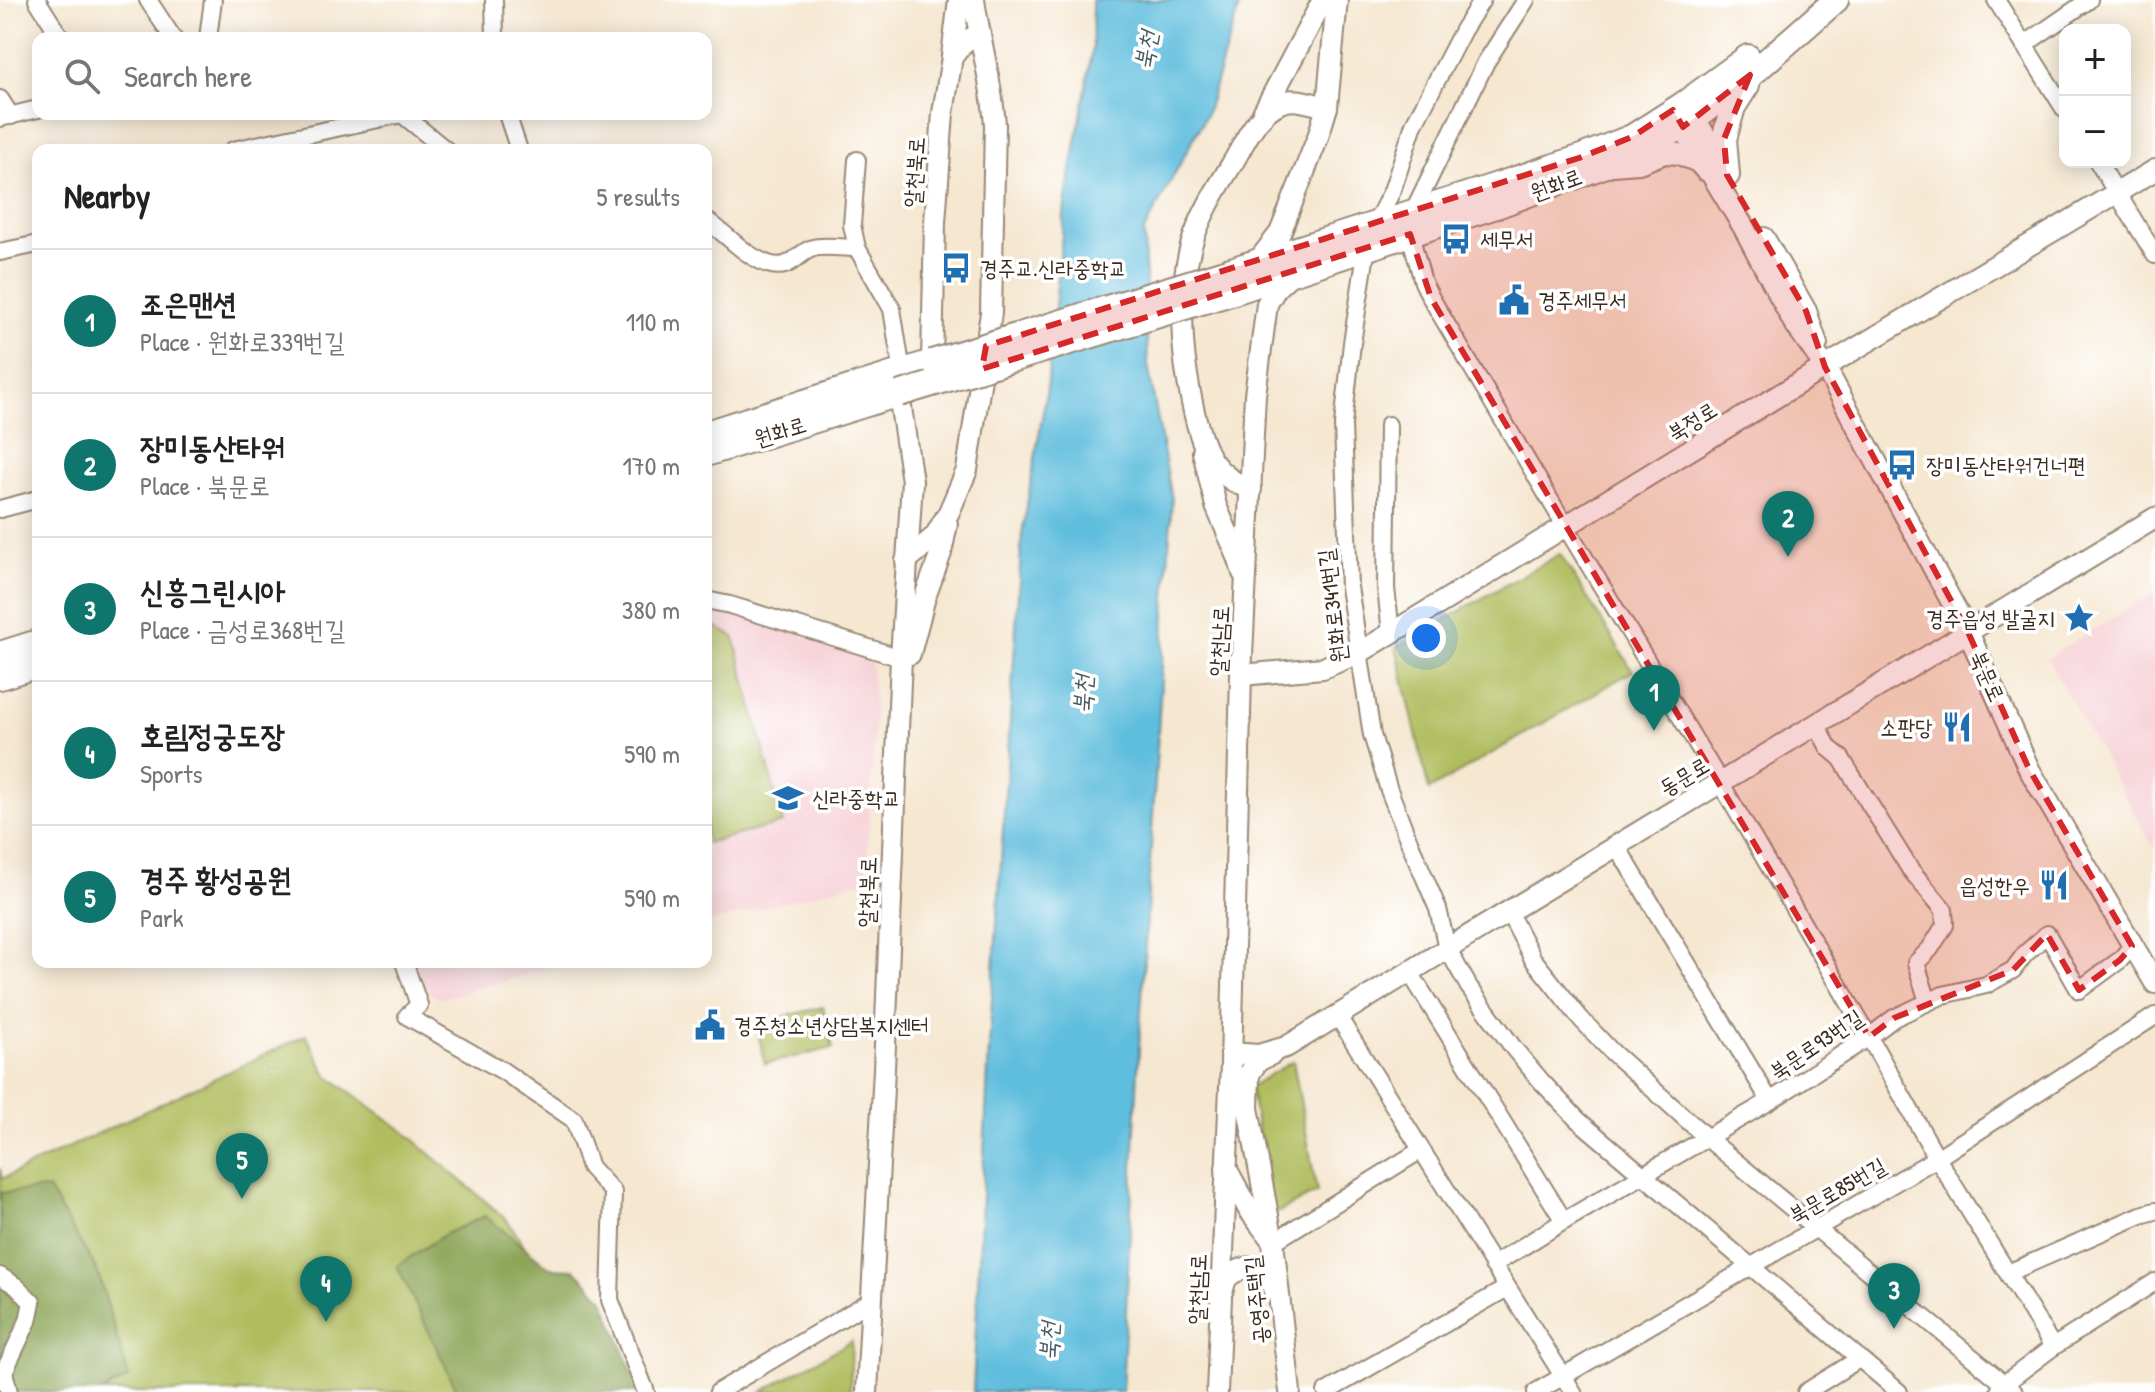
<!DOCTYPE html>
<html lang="en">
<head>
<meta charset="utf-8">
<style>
	:root { --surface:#fff; --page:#f6f6f6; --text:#222; --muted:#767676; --line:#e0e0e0; --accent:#0f766e }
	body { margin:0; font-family:"Patrick Hand","Poor Story",sans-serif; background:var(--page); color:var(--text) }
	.controls { position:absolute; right:24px; top:24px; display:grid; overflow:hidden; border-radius:16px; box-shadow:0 4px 20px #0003 }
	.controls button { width:72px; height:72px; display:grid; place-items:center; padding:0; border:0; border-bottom:2px solid var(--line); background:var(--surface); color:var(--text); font:40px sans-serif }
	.you { position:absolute; left:1426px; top:638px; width:28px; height:28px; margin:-20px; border:6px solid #fff; border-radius:50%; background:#1a73e8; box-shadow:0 0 0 12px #1a73e833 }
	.badge { display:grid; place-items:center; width:52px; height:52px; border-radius:50%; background:var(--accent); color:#fff; font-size:26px; font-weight:700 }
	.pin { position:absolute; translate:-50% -66px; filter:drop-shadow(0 2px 4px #0008) }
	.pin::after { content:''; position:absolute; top:42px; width:28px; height:24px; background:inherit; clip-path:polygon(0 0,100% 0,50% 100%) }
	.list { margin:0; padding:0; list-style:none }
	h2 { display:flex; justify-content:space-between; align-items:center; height:104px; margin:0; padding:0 32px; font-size:34px }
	h2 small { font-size:26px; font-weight:400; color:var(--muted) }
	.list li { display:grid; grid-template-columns:52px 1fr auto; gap:24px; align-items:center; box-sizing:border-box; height:144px; padding:0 32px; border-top:2px solid var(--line) }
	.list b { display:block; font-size:30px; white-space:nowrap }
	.list p { margin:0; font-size:26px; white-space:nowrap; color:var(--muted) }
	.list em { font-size:26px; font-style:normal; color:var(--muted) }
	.icon { flex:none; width:44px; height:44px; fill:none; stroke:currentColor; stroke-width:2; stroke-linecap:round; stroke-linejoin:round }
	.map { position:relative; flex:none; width:2155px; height:1392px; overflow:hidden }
	.search { position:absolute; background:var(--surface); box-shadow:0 4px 20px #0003; left:32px; top:32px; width:680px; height:88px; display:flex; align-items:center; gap:20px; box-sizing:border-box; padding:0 28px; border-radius:16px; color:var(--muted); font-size:30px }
	.panel { position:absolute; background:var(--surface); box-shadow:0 4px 20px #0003; left:32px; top:144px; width:680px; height:824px; border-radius:16px }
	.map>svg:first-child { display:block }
	.built { fill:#f6cfd5 }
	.green { fill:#b0bd5f; stroke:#76743e; stroke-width:2 }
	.forest { fill:#8ca456; stroke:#64673a; stroke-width:2 }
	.water { fill:#5fbddd; stroke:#4d747e; stroke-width:2 }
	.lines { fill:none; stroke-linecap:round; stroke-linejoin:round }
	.minor-casing { stroke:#988877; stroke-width:20 }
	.tertiary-casing { stroke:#988877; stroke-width:24 }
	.secondary-casing { stroke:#988877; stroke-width:28 }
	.minor { stroke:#fff; stroke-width:16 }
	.tertiary { stroke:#fff; stroke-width:20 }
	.secondary { stroke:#fff; stroke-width:24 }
	.secondary-bridge-casing { stroke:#988877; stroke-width:28; stroke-linecap:butt }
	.secondary-bridge { stroke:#fff; stroke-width:24 }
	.marked { fill:#d62828; fill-opacity:0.2; stroke:#d62828; stroke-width:6; stroke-dasharray:16 10; stroke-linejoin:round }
	.labels { text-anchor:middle; stroke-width:7; stroke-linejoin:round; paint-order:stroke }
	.street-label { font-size:22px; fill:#3b2a1e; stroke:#fff }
	.poi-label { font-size:22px; fill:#3b2a1e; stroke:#fff; text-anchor:start }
	.water-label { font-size:24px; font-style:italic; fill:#485d61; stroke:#fff }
</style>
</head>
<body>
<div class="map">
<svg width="2155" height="1392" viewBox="0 0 2155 1392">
	<rect width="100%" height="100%" fill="#fff"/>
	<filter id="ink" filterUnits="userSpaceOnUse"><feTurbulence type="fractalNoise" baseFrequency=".0125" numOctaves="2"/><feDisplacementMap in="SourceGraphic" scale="16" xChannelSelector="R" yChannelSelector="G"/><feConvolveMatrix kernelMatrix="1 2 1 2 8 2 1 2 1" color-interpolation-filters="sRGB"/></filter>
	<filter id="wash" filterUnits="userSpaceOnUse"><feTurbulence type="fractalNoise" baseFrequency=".006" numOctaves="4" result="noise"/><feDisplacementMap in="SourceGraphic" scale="32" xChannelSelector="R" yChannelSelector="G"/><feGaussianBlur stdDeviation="1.8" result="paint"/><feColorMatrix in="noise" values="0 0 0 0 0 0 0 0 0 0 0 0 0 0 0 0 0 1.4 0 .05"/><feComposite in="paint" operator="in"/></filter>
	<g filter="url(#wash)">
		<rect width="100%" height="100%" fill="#f5e7d0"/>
		<!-- built -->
		<g class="built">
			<polygon points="2155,592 2155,850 2047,658"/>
			<polygon points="706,607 741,614 871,658 875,716 866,880 706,924"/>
			<polygon points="416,962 570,962 441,999 430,993 422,984"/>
		</g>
		<!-- green -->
		<g class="green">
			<polygon points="1560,554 1633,671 1429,790 1396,647"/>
			<polygon points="707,622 734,637 783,823 706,843"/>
			<polygon points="823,1007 833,1048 765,1064 756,1023"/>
			<polygon points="306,1035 327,1075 405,1132 507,1220 622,1392 0,1392 0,1168 2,1179"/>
			<polygon points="1293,1061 1317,1192 1273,1215 1250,1087"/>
			<polygon points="852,1341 850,1392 761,1392"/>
		</g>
		<!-- forest -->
		<g class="forest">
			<polygon points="48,1189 97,1270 129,1378 102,1392 0,1392 0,1193"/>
			<polygon points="485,1216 550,1268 574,1269 603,1298 640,1392 458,1392 397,1266 445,1234"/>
		</g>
		<!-- water -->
		<polygon class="water" points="1092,0 1241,0 1206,115 1144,231 1148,365 1172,499 1140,1030 1122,1392 973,1392 989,1047 1022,534 1047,388 1065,205 1093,47"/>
	</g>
	<g filter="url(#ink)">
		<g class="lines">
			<!-- minor casing -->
			<g class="minor-casing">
				<g id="minor">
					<polyline points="37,0 61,38"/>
					<polyline points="148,0 173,38"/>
					<polyline points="494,0 495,38"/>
					<polyline points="1996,0 2065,110"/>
					<polyline points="208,38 213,0"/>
					<polyline points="2024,45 2089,0"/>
					<polyline points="0,99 11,116"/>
					<polyline points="507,114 519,150"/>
					<polyline points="0,118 38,109"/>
					<polyline points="233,150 402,114 446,150"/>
					<polyline points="857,160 852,225 857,248 892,309 902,372"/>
					<polyline points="2098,162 2155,255"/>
					<polyline points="1413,212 1486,62 1526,0"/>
					<path d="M706,220C727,234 743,255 768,264C791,272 798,252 813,248C822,245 847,248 857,248"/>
					<polyline points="1375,224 1392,191 1414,124 1463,30 1482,0"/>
					<polyline points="1410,234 1423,282 1431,298 1566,527 1720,782 1869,1037 1937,1158 2053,1347"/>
					<polyline points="1367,247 1352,343 1343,425 1349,587 1372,735 1389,790 1408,839 1438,909 1447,948 1469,987 1515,1050 1542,1082 1578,1120 1899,1392"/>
					<polyline points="0,252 38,244"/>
					<polyline points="1388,425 1386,588 1391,633"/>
					<polyline points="0,509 38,499"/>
					<polyline points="706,600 730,605 901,658"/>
					<polyline points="1816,724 1829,748 1841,758 1910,869 1944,910 1945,925 1930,949 1916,963 1928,1002"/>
					<polyline points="1616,845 1770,1101"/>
					<polyline points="1508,911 1533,959 1580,1018 1612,1052 1707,1138 2014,1392"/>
					<polyline points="404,962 419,1005 407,1016 503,1071 574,1120 590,1167 613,1192 610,1300 646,1392"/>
					<polyline points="1409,971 1564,1221"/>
					<polyline points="1337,1015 1573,1392"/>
					<polyline points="1273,1242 1421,1150"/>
					<polyline points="1493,1265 1564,1221 1770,1101 1869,1037 1894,1018 1943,995 1986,985 2013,970 2025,954 2047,934 2079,990 2120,960 2132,946"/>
					<polyline points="2008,1273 2141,1215 2155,1211"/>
					<polyline points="0,1276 16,1286 32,1302 28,1321 4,1372 9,1392"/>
					<polyline points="1999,1391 2004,1384 2053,1347 2155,1282"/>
					<polyline points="718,1392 872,1300"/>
					<polyline points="1326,1392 1507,1288"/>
					<polyline points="1536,1392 1937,1158 2155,1016"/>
					<polyline points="1806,1392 1859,1359"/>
				</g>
			</g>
			<!-- tertiary casing -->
			<g class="tertiary-casing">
				<g id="tertiary">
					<polyline points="952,56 959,0"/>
					<polyline points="1263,113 1323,0"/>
					<polyline points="1695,118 1722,165"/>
					<polyline points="1683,127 1744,228 1793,321 1825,367 1968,632 2029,769 2155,983"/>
					<polyline points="1612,165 1639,163 1665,153 1679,154 1698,162 1705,170"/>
					<polyline points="1764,238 1806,311 1817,344"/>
					<polyline points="1258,261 1280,233 1318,137 1327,107 1337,0"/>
					<polyline points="932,362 935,222 943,113 952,57 965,41 979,35"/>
					<polyline points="1203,452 1216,506 1238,557 1243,573"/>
					<path d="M1251,489C1235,484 1222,475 1212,461C1203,447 1199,431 1195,416C1182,361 1176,301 1191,246C1200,215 1218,187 1235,159C1246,139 1258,113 1280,103C1294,96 1312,104 1327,107"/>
					<path d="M906,561L935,536L949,512L967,470L991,313L995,125C992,83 980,42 974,0"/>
					<polyline points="910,654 925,597 941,553 947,524"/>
					<polyline points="1241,675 1323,668 1359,653 1825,367 2155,170"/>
					<polyline points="1231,1053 1258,1055 1286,1047 2155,518"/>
					<polyline points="1272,1054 1258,1061 1249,1074 1248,1108 1273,1242 1290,1392"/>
					<polyline points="1226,1168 1249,1210 1271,1239"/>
					<path d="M1222,1292C1223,1291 1225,1280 1226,1280C1229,1274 1237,1271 1242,1269C1261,1262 1269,1275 1274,1291"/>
					<polyline points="867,1392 884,1069 901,658 912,481 899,394"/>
					<polyline points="1217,1392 1231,1064 1241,675 1255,395 1267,304 1277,287 1292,273"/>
				</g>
			</g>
			<!-- secondary casing -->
			<g class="secondary-casing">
				<g id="secondary">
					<polyline points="1727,175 1724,139 1733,107 1747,85"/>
					<polyline points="1231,270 1485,189 1579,158 1632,137 1685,103 1748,57"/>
					<polyline points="1234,292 1502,204 1606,165 1683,127 1695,118 1737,87 1836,0"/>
					<polyline points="706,433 932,362"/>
					<polyline points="706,454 899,394"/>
					<polyline points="0,654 38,642"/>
					<polyline points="0,677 38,665"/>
				</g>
			</g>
			<!-- minor -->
			<use href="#minor" class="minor"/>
			<!-- tertiary -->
			<use href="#tertiary" class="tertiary"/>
			<!-- secondary -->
			<use href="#secondary" class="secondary"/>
			<!-- secondary-bridge casing -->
			<g class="secondary-bridge-casing">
				<g id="secondary-bridge">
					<polyline points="932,362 1231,270"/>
					<polyline points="899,394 1234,292"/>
				</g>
			</g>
			<!-- secondary-bridge -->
			<use href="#secondary-bridge" class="secondary-bridge"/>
		</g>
	</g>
	<!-- marked area -->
	<path class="marked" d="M1750,75L1724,139L1727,175L1806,311L1825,367L1968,632L2029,769L2132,946L2120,960L2079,990L2047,934L2013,970L1894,1018L1869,1037L1431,298L1410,234L982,369L986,346L1579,158L1632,137L1673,110L1683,127Z"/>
	<!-- icons -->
	<defs>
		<g id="bus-bare" transform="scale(2.4)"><path d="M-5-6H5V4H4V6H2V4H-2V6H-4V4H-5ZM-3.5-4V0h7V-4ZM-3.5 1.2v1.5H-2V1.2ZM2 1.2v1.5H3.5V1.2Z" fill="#1f6fb2" stroke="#fff" stroke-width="2.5" paint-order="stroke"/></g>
		<g id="civic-bare" transform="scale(2.4)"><path d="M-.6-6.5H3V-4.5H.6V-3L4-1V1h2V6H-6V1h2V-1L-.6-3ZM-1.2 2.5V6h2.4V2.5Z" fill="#1f6fb2" stroke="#fff" stroke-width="2.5" paint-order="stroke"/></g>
		<g id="sight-bare" transform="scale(2.4)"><path d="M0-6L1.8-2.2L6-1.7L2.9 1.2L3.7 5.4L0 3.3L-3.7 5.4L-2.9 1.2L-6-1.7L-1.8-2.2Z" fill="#1f6fb2" stroke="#fff" stroke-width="2.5" paint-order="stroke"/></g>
		<g id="restaurant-bare" transform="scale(2.4)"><path d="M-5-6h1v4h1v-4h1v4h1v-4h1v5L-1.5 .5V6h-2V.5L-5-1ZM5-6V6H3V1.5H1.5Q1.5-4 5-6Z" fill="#1f6fb2" stroke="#fff" stroke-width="2.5" paint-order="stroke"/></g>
		<g id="school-bare" transform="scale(2.4)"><path d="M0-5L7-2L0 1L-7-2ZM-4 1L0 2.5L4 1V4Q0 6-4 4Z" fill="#1f6fb2" stroke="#fff" stroke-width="2.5" paint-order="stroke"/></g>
	</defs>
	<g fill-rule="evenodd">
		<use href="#bus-bare" x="1456" y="239"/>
		<use href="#bus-bare" x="956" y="268"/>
		<use href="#civic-bare" x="1514" y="300"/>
		<use href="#bus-bare" x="1902" y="465"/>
		<use href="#sight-bare" x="2079" y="618"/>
		<use href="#restaurant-bare" x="1957" y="727"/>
		<use href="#school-bare" x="788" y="798"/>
		<use href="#restaurant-bare" x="2054" y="885"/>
		<use href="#civic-bare" x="710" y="1025"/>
	</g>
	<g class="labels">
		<!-- street labels -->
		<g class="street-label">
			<text transform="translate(914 172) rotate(-86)" y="8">알천북로</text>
			<text transform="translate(1556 184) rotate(-20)" y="8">원화로</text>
			<text transform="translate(1692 421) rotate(-32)" y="8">북정로</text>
			<text transform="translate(780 431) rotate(-17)" y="8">원화로</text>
			<text transform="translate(1332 606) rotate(-97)" y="8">원화로341번길</text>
			<text transform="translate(1219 641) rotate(-87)" y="8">알천남로</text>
			<text transform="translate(1988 676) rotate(66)" y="8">북문로</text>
			<text transform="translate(1684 776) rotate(-31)" y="8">동문로</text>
			<text transform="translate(867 892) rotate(-88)" y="8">알천북로</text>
			<text transform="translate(1816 1044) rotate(-34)" y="8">북문로93번길</text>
			<text transform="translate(1837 1190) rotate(-30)" y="8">북문로85번길</text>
			<text transform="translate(1197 1289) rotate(-88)" y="8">알천남로</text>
			<text transform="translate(1256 1300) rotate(-96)" y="8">공영주택길</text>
		</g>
		<!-- poi labels -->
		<g class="poi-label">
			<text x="1480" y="247">세무서</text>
			<text x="980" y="276">경주교.신라중학교</text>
			<text x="1538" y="308">경주세무서</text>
			<text x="1926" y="473">장미동산타워건너편</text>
			<text x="2055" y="626" text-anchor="end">경주읍성 발굴지</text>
			<text x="1933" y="735" text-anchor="end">소판당</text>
			<text x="812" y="806">신라중학교</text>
			<text x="2030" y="893" text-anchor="end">읍성한우</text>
			<text x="734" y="1033">경주청소년상담복지센터</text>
		</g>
		<!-- water labels -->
		<g class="water-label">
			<text transform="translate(1146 50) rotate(-80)" y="8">북천</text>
			<text transform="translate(1083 694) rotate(-87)" y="8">북천</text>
			<text transform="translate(1049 1341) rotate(-87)" y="8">북천</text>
		</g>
	</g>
</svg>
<div class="controls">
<button>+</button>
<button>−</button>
</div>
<div class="you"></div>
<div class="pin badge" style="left:1654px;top:731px">1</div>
<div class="pin badge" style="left:1788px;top:557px">2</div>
<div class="pin badge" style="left:1894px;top:1329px">3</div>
<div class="pin badge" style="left:326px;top:1322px">4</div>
<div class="pin badge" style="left:242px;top:1199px">5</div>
<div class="search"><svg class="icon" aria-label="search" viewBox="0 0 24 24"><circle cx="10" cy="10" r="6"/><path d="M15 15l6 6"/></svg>Search here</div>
<section class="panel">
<h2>Nearby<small>5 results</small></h2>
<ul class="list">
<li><span class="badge">1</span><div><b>조은맨션</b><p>Place · 원화로339번길</p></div><em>110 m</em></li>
<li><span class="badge">2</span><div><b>장미동산타워</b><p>Place · 북문로</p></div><em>170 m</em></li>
<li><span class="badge">3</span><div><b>신흥그린시아</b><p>Place · 금성로368번길</p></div><em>380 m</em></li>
<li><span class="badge">4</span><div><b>호림정궁도장</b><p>Sports</p></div><em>590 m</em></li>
<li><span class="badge">5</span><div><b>경주 황성공원</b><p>Park</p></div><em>590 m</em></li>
</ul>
</section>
</div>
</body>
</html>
